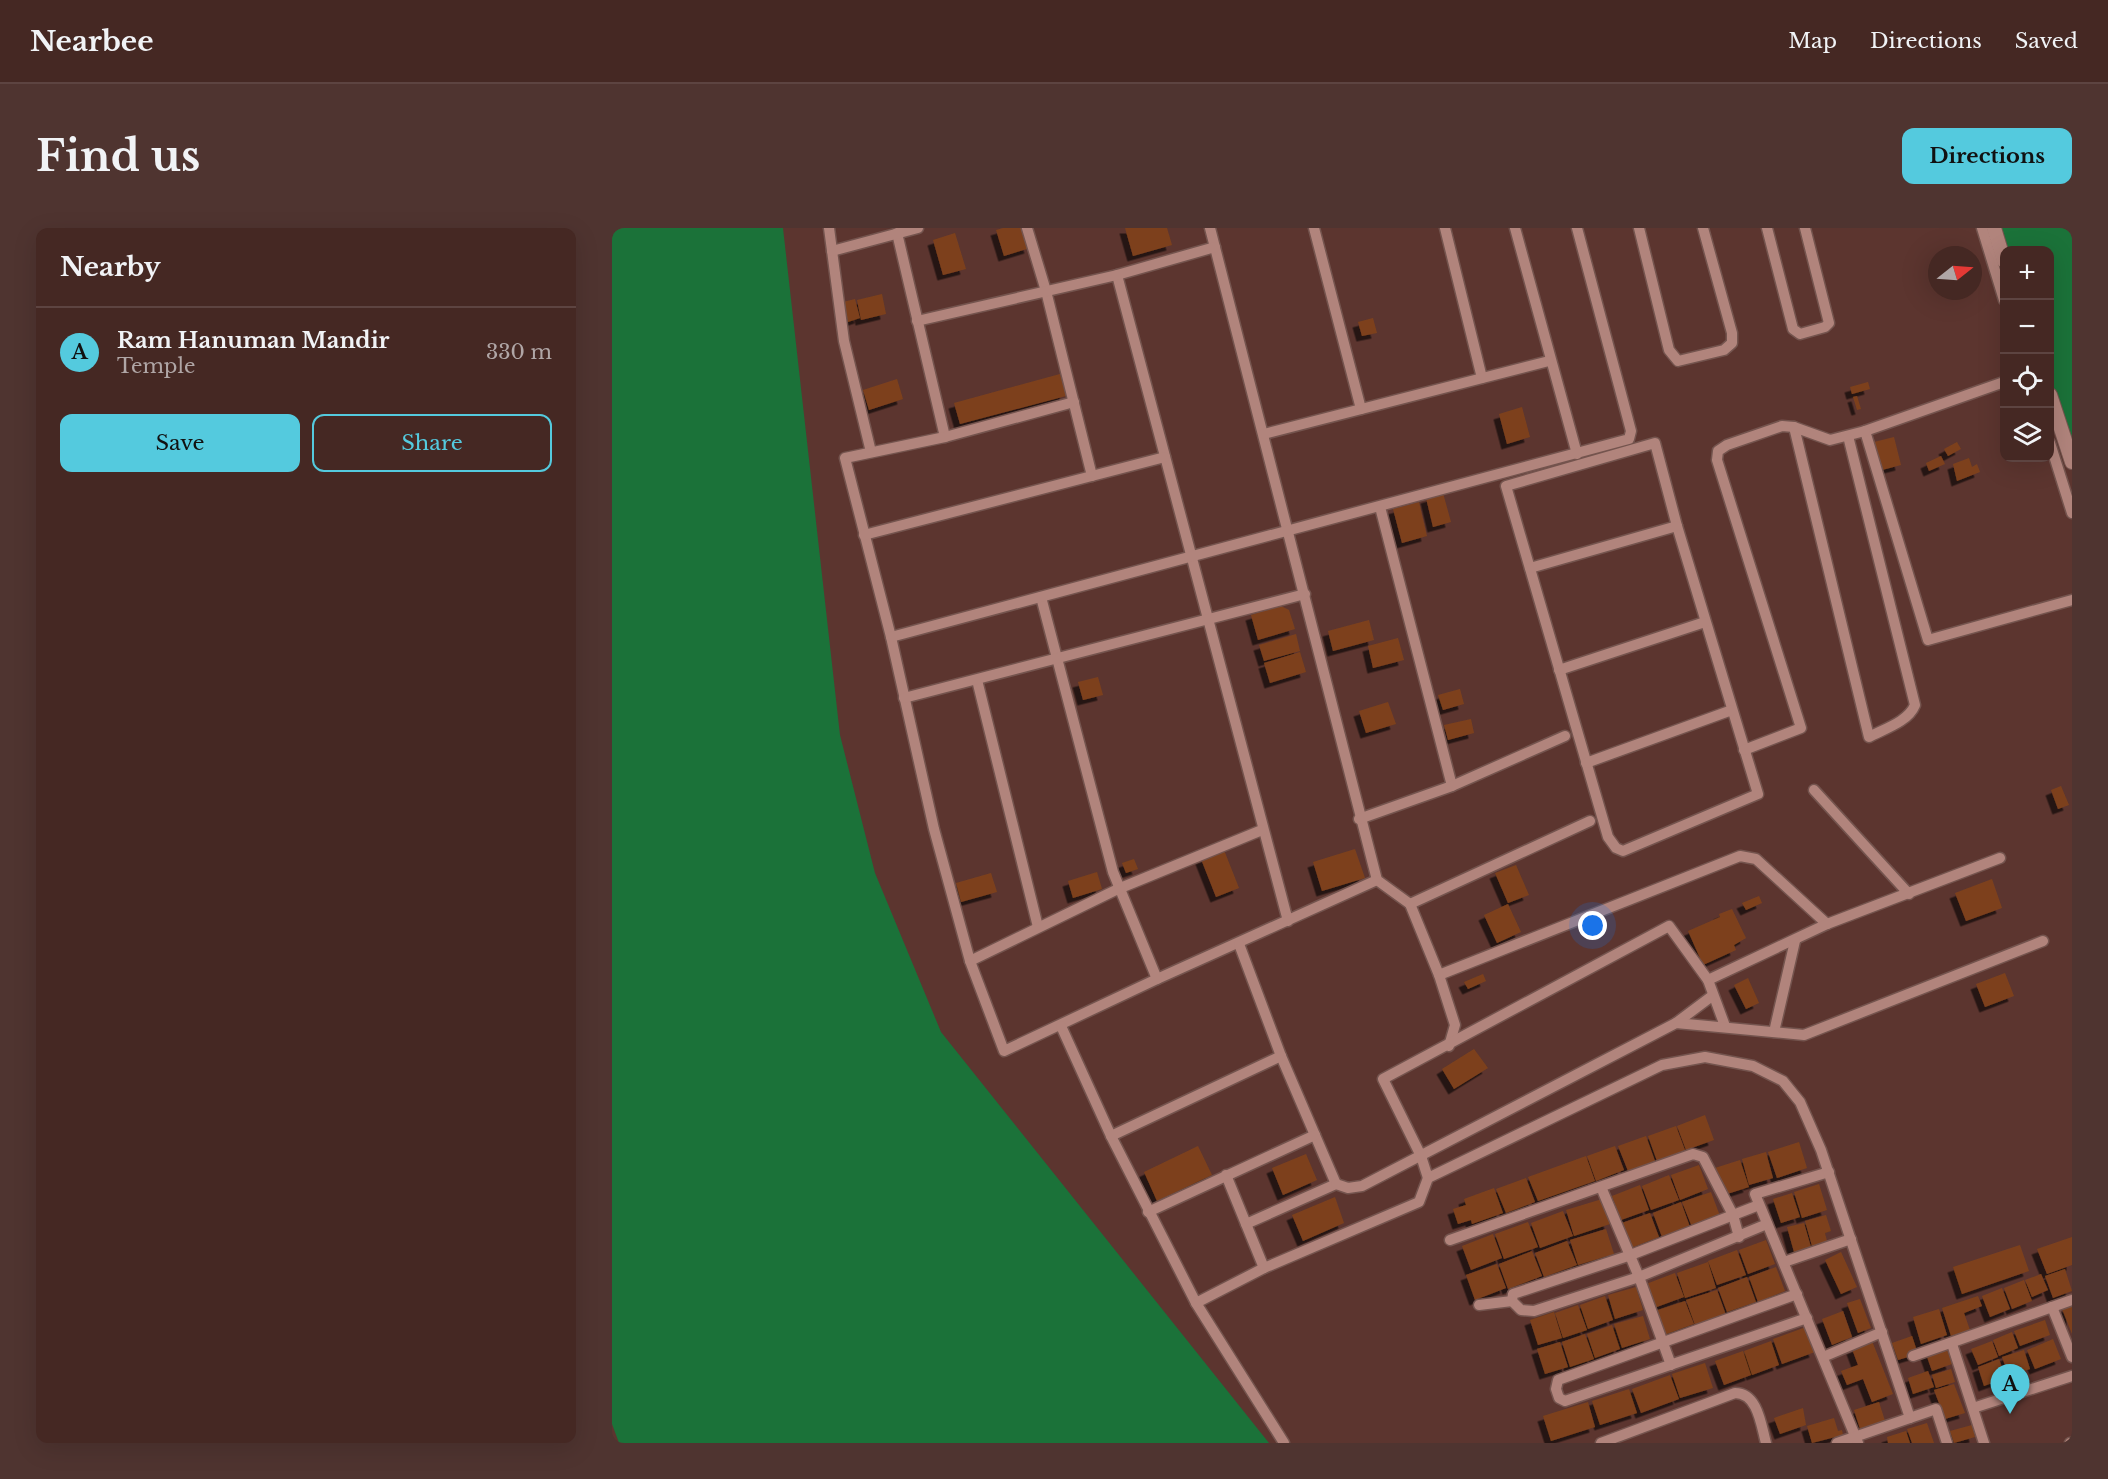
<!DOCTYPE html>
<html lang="en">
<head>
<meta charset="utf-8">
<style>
	:root { --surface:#452823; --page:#4f3430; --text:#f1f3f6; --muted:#b0a6a6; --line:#5d4441; --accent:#54cade }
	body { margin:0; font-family:"Libre Baskerville",serif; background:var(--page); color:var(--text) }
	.controls { position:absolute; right:18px; top:18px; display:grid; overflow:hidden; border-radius:12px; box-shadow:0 6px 24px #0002 }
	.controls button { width:54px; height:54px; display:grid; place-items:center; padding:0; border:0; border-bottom:2px solid var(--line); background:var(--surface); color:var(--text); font:30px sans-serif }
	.compass { position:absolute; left:1316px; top:18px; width:54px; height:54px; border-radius:50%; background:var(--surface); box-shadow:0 6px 24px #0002; rotate:73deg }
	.you { position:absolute; left:981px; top:698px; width:21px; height:21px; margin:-15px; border:4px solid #fff; border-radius:50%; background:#1a73e8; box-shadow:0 0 0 9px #1a73e833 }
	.badge { display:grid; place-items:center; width:39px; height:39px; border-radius:50%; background:var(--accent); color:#111; font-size:20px; font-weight:700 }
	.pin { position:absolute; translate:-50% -50px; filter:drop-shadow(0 2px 3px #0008) }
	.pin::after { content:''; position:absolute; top:32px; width:21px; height:18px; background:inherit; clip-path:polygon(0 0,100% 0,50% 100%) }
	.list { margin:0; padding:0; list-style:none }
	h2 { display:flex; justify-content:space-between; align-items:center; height:78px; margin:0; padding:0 24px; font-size:26px }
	h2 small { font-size:20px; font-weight:400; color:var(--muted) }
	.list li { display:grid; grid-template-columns:39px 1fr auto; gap:18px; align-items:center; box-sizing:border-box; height:90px; padding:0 24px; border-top:2px solid var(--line) }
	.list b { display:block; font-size:22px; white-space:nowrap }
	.list p { margin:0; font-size:20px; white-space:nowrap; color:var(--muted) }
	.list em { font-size:20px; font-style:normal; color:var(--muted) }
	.actions { display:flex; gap:12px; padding:18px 24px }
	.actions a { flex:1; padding:14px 0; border:2px solid var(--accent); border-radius:12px; text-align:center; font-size:21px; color:var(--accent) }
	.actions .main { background:var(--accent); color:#111 }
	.icon { flex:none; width:33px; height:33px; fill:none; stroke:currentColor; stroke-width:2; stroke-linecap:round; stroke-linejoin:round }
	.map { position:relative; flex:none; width:1460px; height:1215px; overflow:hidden; border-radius:12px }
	header { display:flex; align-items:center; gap:36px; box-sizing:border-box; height:84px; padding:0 30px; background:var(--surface); border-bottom:2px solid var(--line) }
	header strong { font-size:28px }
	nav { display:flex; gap:33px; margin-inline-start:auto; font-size:21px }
	.intro { display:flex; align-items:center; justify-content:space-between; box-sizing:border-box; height:144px; padding:0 36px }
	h1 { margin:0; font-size:42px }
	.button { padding:15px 27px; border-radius:12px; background:var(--accent); color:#111; font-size:21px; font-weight:700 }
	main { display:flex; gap:36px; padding:0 36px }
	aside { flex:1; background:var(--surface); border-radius:12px; box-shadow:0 6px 24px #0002 }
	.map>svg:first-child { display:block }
	.green { fill:#1b7239 }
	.building { fill:#7d411c; filter:url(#shadow) }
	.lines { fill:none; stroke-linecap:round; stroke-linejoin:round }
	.minor-casing { stroke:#74544e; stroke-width:13 }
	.tertiary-casing { stroke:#74544e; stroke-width:16 }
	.minor { stroke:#b1847c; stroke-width:10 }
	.tertiary { stroke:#b1847c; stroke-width:14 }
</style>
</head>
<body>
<header>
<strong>Nearbee</strong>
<nav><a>Map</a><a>Directions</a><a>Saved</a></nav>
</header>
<div class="intro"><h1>Find us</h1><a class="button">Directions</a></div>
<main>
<aside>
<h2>Nearby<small></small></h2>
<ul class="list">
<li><span class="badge">A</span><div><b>Ram Hanuman Mandir</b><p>Temple</p></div><em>330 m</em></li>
</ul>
<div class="actions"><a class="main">Save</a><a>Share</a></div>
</aside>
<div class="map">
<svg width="1460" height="1215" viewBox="0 0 1460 1215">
	<defs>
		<filter id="shadow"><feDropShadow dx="-5.5" dy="5.5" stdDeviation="0" flood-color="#0009"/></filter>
	</defs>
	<rect width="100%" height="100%" fill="#5c352f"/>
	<!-- green -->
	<g class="green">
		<polygon points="0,0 171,0 228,507 263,645 329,804 657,1215 7,1215 0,1196"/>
		<polygon points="1381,0 1460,0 1460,225 1438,161 1438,22 1392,22"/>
	</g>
	<!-- building -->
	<g class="building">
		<polygon points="391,0 411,0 418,20 392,28 384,2"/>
		<polygon points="513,0 555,0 560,17 521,28"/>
		<polygon points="343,5 354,41 331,47 321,12"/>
		<polygon points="270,66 274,86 249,92 245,72"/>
		<polygon points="243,71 248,90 236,94 231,74"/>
		<polygon points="761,90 765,105 750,108 746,94"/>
		<polygon points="448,146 454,168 348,196 342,175"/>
		<polygon points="285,151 291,171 257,182 251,162"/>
		<polygon points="1256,154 1258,161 1240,166 1238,159"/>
		<polygon points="1245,168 1249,181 1245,182 1241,169"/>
		<polygon points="910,179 918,209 895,216 887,186"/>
		<polygon points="1282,209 1289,237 1270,242 1262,214"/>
		<polygon points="1345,214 1349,221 1336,228 1332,221"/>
		<polygon points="1329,228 1333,236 1317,243 1314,235"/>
		<polygon points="1357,230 1360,239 1365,236 1368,244 1345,253 1341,236"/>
		<polygon points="831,265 839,294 821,299 814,270"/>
		<polygon points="807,274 815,308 790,315 781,281"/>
		<polygon points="669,378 677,382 683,401 646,412 639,387"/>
		<polygon points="757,392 762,412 721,423 716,403"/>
		<polygon points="684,406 688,423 652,433 647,417"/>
		<polygon points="786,410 792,432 761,440 756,418"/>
		<polygon points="688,424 694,444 658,455 652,435"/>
		<polygon points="486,449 491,467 471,472 466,454"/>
		<polygon points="848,461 852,476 831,482 826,467"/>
		<polygon points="776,474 784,496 754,505 747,483"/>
		<polygon points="859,491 862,505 836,512 832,497"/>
		<polygon points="1449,558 1457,577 1446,581 1439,562"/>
		<polygon points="743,621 753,650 710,663 701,634"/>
		<polygon points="612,622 627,660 604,669 589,631"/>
		<polygon points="522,631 526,641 514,645 510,635"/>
		<polygon points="904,637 917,667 896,675 883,645"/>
		<polygon points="485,644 490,661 461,670 456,653"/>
		<polygon points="379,645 385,664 349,674 344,655"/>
		<polygon points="1380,651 1390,680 1354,693 1343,665"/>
		<polygon points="1147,668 1150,675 1134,682 1130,675"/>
		<polygon points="896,676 909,704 885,715 872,687"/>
		<polygon points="1120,681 1134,710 1122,717 1124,722 1091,737 1076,703 1108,689 1107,686"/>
		<polygon points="1393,745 1402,768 1373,779 1364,756"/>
		<polygon points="871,746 874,753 856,761 852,754"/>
		<polygon points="1136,750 1147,775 1134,781 1122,757"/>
		<polygon points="862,821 876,840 842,861 830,841"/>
		<polygon points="1093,887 1102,912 1074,922 1065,898"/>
		<polygon points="1064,898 1073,922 1045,933 1036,908"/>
		<polygon points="1034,908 1043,933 1016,943 1006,918"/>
		<polygon points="1187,914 1195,940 1165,950 1156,924"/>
		<polygon points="586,918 600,947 545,973 532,944"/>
		<polygon points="1003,918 1012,942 984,953 975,928"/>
		<polygon points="1154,924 1161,950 1137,957 1130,931"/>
		<polygon points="694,926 705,952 671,967 660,940"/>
		<polygon points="974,928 983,953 926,973 916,949"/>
		<polygon points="1128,932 1137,959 1112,967 1103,940"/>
		<polygon points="1087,937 1096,961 1068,972 1059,947"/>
		<polygon points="1057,947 1067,972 1039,982 1030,958"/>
		<polygon points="914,950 923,974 894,985 884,961"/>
		<polygon points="1207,956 1215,982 1190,990 1182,964"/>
		<polygon points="1028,957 1037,982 1009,992 1000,968"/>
		<polygon points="882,960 891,985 860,996 859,992 846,996 841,981 854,977 852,971"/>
		<polygon points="1099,964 1108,988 1080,999 1070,974"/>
		<polygon points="1180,965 1188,989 1169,995 1161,971"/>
		<polygon points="723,969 732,995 691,1013 680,987"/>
		<polygon points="990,971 998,996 962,1008 954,982"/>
		<polygon points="1069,974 1078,999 1050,1009 1041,985"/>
		<polygon points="951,983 961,1008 928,1020 919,995"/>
		<polygon points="1038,985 1047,1009 1019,1020 1010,995"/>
		<polygon points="1214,987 1219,1003 1213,1005 1215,1013 1200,1018 1193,993"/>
		<polygon points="916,994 926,1019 892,1031 883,1006"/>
		<polygon points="1192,995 1199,1019 1182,1024 1175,999"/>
		<polygon points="994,1001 1002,1026 966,1037 958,1012"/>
		<polygon points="881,1006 890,1030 859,1042 850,1018"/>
		<polygon points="1460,1009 1460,1037 1435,1046 1425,1021"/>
		<polygon points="1154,1012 1163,1036 1136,1046 1127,1022"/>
		<polygon points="955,1013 965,1037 932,1049 923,1025"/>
		<polygon points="1408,1017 1417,1043 1350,1066 1341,1039"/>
		<polygon points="1125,1022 1134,1047 1105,1057 1096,1033"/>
		<polygon points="920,1023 930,1048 896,1061 887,1036"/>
		<polygon points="1229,1024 1245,1059 1229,1066 1213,1032"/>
		<polygon points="1096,1034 1104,1060 1073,1070 1065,1045"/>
		<polygon points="885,1036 894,1060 863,1072 854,1047"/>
		<polygon points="1164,1039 1173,1063 1146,1074 1137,1049"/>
		<polygon points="1453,1041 1460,1063 1441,1070 1433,1048"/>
		<polygon points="1063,1045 1072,1069 1042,1080 1034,1056"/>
		<polygon points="1429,1046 1436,1062 1420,1069 1413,1052"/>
		<polygon points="1135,1049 1144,1074 1115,1084 1106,1060"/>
		<polygon points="1412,1052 1420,1073 1400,1081 1392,1060"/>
		<polygon points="1024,1059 1031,1082 1003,1091 996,1067"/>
		<polygon points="1390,1060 1398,1081 1378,1089 1370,1068"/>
		<polygon points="1105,1062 1114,1087 1083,1097 1074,1072"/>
		<polygon points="993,1068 1001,1092 976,1101 968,1077"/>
		<polygon points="1366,1068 1370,1078 1352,1085 1358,1102 1339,1108 1330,1080"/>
		<polygon points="1248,1071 1259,1100 1246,1105 1235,1075"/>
		<polygon points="1073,1073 1082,1096 1052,1107 1043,1083"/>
		<polygon points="966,1077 975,1102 951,1110 943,1085"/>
		<polygon points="1460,1077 1460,1106 1450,1081"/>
		<polygon points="1327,1081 1335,1107 1309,1116 1301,1089"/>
		<polygon points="1231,1083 1240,1109 1220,1117 1210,1091"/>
		<polygon points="942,1084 950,1110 926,1117 918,1092"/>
		<polygon points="1031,1088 1038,1111 1010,1120 1002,1096"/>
		<polygon points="1433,1092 1438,1107 1408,1118 1402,1103"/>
		<polygon points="1000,1097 1008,1121 983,1130 975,1106"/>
		<polygon points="1194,1099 1203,1124 1170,1136 1161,1111"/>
		<polygon points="1400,1104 1406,1120 1387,1128 1381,1112"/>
		<polygon points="973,1106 982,1131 958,1139 950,1114"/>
		<polygon points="1300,1108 1306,1126 1286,1132 1280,1115"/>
		<polygon points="1441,1111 1449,1131 1423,1141 1415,1122"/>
		<polygon points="1159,1113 1167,1137 1140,1147 1132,1123"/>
		<polygon points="1260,1113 1281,1166 1260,1174 1251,1151 1235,1157 1229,1143 1246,1137 1240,1121"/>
		<polygon points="1380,1113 1386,1129 1366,1137 1359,1121"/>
		<polygon points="948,1114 956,1139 933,1146 925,1121"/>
		<polygon points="1334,1119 1340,1136 1320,1143 1314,1126"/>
		<polygon points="1412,1122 1418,1141 1397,1148 1390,1129"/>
		<polygon points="1131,1123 1139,1147 1112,1157 1103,1133"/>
		<polygon points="1387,1131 1394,1150 1372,1158 1366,1139"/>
		<polygon points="1093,1135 1101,1160 1068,1170 1060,1146"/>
		<polygon points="1339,1141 1343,1154 1324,1160 1320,1147"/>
		<polygon points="1316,1143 1322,1159 1301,1166 1296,1150"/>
		<polygon points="1058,1147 1067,1171 1029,1185 1020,1161"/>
		<polygon points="1342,1156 1353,1185 1333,1191 1322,1162"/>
		<polygon points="1017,1161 1025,1185 988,1197 980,1173"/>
		<polygon points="976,1174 983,1199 939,1213 931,1188"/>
		<polygon points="1267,1174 1273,1193 1248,1201 1242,1182"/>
		<polygon points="1191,1180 1194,1197 1168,1206 1162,1190"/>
		<polygon points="1222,1190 1226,1203 1230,1202 1231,1207 1200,1215 1195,1198"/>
		<polygon points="1315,1195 1322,1215 1300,1215 1295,1201"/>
		<polygon points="1360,1197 1363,1209 1342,1215 1338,1203"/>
		<polygon points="1294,1203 1298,1215 1276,1215 1275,1209"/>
	</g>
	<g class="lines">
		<!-- minor casing -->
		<g class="minor-casing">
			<g id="minor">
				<polyline points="217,0 232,113 259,224"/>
				<polyline points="415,0 434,63 480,248"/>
				<polyline points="598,0 765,652 798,676 827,747 843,797 837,818"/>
				<polyline points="702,0 749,181"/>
				<polyline points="833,0 870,150"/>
				<polyline points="903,0 965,226"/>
				<polyline points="1027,0 1057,122 1066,133 1112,122 1120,115 1120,105 1091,0"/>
				<polyline points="1155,0 1181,101 1188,106 1213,99 1217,95 1193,0"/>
				<polyline points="1370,0 1392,72"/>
				<polyline points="285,5 333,209"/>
				<polyline points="220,23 306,0"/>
				<polyline points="505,47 676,693"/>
				<polyline points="305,93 505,47 603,19"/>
				<polyline points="1392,154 1253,203 1316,412 1460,372"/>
				<polyline points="462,174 333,209 233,230 279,409 322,601 358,733 392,823 545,751 765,652"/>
				<path d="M1182,199L1257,509C1272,501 1296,494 1303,477L1236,208"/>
				<polyline points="652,206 937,133"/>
				<polygon points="1043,215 1065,298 1146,566 1011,623 1004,620 996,609 894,258"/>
				<polyline points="1438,215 1460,285"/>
				<polyline points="768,279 840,558"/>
				<polyline points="252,307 553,229"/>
				<polyline points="918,340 1065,298"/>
				<polyline points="429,369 501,644 545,751"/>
				<polyline points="279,409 1017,211 1019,203 965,0"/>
				<polyline points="947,442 1093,394"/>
				<polyline points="365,452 426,699"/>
				<polyline points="292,470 693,366"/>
				<polyline points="1132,522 1189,500 1105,232 1106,223 1115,217 1170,198 1182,199 1218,212 1253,203"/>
				<polyline points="974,535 1120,482"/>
				<polyline points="1202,562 1297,666"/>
				<polyline points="747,591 840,558 953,508"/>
				<polyline points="798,676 978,593"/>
				<polyline points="627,716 669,828 724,956 634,996"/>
				<polyline points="358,733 506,661 650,602"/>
				<polyline points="827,747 1128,628 1144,631 1215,696"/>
				<polyline points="1096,752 1215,696 1388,630"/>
				<polyline points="1064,795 1100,768"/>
				<polyline points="449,798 499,908 584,1075 672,1215"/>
				<polyline points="1162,804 1183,713"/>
				<polyline points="499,908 669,828"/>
				<polyline points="1217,944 1143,966 1246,1215"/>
				<polyline points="614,947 652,1040"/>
				<polyline points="816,950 809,928 771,851 1057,698 1096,752 1113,798"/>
				<polyline points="724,956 736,960 750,958 1064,795 1192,807 1431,713"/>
				<polyline points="989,959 1027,1049 1059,1137"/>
				<polyline points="1147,977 1016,1028 901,1066 900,1073 909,1082 922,1083 1027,1049 1155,996"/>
				<polyline points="536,984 703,907"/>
				<polyline points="838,1012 1081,926 1091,929 1121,987 1127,1009"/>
				<polyline points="1172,1034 1239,1011"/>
				<polyline points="1185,1066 946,1152 944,1161 947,1170 953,1173 1195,1090"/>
				<polyline points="584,1075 652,1040 807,974 816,950 1050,837 1093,829 1141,838 1171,853 1188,874 1209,922 1298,1190"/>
				<polyline points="867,1077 900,1073"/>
				<polyline points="1440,1079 1460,1129"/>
				<polyline points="1340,1116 1372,1215"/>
				<polyline points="1301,1128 1460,1072"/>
				<polyline points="1211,1129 1270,1104"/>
				<polyline points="1361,1180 1460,1148"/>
				<path d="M989,1215L1123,1165C1146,1165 1149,1197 1154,1215"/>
				<polyline points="1225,1215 1324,1181 1335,1215"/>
				<polyline points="1458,1215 1460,1215"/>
			</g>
		</g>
		<!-- tertiary casing -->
		<g class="tertiary-casing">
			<g id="tertiary">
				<polyline points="1382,0 1392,33"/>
				<polyline points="1438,167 1460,234"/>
			</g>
		</g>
		<!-- minor -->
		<use href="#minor" class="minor"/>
		<!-- tertiary -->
		<use href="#tertiary" class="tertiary"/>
	</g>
</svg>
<div class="controls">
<button>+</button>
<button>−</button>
<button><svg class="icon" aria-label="locate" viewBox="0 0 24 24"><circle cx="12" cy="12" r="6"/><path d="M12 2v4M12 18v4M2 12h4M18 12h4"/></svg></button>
<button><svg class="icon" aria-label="layers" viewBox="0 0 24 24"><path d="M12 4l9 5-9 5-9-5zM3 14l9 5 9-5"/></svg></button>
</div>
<svg class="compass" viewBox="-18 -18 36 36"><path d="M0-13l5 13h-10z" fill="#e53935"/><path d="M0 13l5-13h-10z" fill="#b0a6a6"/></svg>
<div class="you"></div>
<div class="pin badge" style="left:1398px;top:1186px">A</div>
</div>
</main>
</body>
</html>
